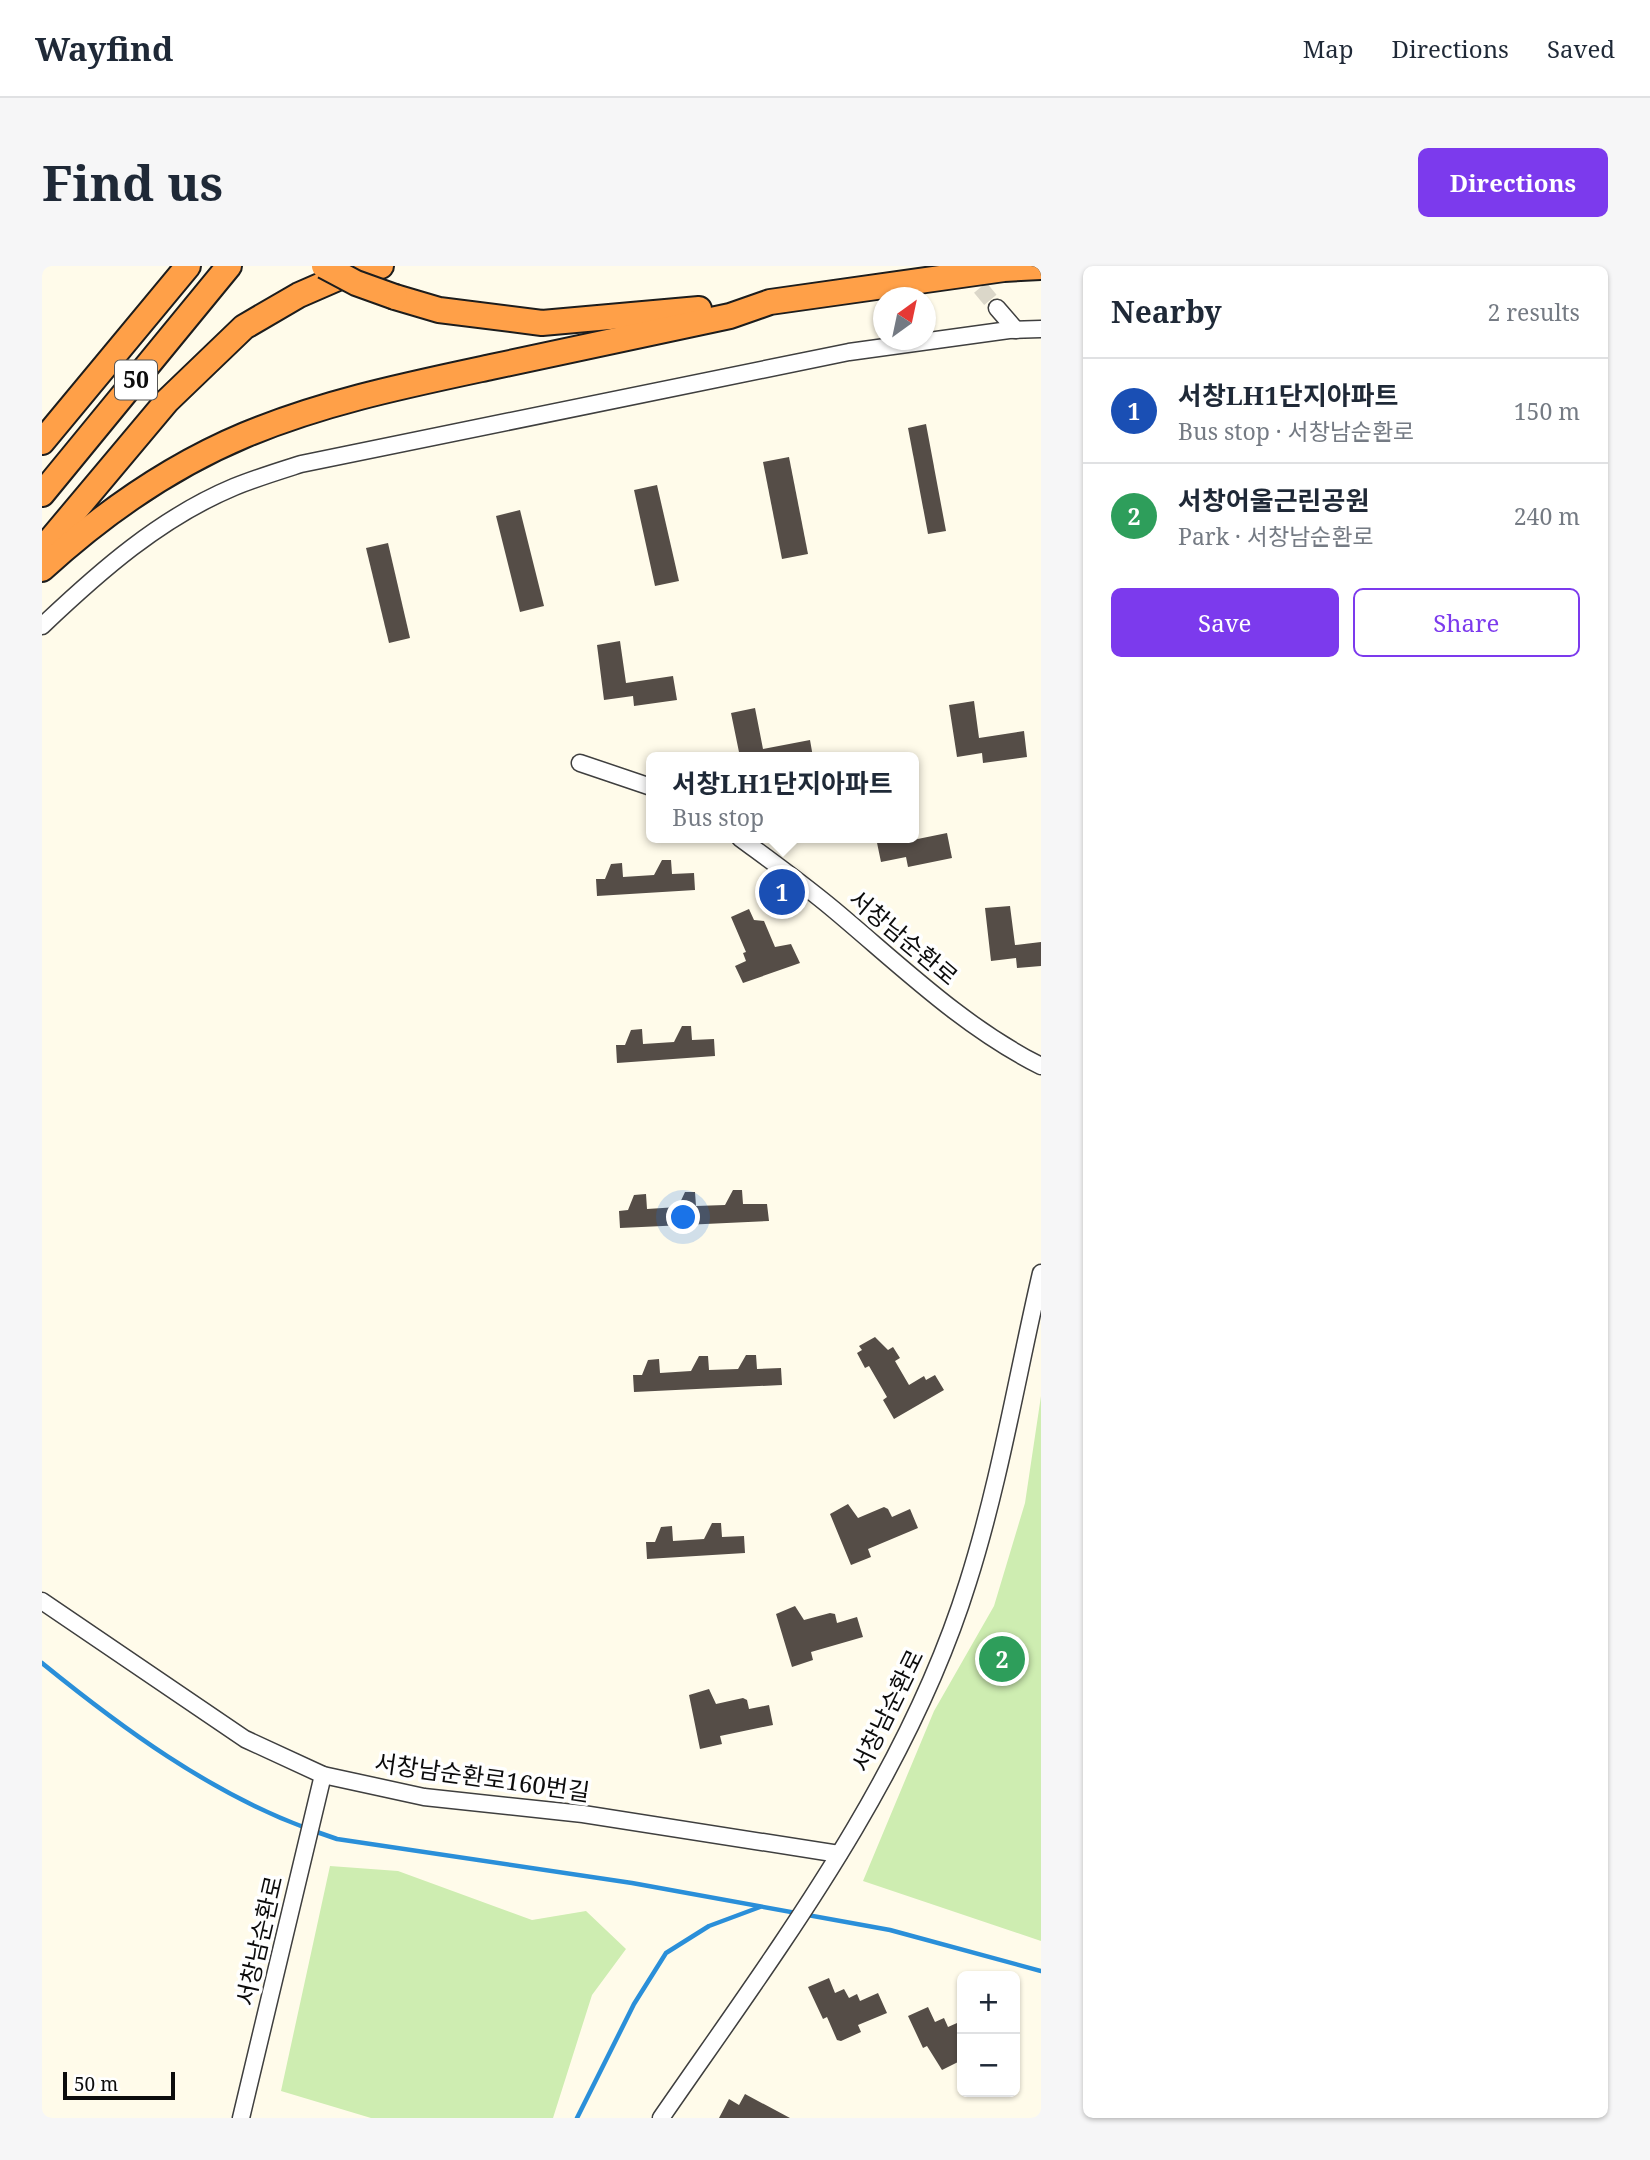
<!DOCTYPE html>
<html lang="en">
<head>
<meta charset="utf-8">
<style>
	:root { --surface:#fff; --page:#f6f6f7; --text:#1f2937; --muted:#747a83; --line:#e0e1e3; --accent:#7c3aed }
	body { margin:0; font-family:"Noto Serif","Noto Sans KR",serif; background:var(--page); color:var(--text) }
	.controls { position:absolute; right:21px; bottom:21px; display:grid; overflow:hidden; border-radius:10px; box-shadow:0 2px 5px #0004 }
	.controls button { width:63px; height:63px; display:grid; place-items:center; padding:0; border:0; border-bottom:2px solid var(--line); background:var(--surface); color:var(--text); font:35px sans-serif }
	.compass { position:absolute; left:831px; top:21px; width:63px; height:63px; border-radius:50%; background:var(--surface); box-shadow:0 2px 5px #0004; rotate:33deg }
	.scale { position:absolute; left:21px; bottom:18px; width:112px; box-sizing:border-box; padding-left:7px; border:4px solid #0c0c0c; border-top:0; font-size:19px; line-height:24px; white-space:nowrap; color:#0c0c0c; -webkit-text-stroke:5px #fff; paint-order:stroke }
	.you { position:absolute; left:642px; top:952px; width:24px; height:24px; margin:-18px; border:5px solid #fff; border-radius:50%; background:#1a73e8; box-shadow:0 0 0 10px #1a73e833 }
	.badge { display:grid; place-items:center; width:46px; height:46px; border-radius:50%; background:var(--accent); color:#fff; font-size:23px; font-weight:700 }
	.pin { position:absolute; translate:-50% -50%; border:4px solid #fff; box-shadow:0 2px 7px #0006 }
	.popup { position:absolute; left:604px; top:486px; width:273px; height:91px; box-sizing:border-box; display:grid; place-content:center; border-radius:10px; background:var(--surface); filter:drop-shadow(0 2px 5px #0005); font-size:23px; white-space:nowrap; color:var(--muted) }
	.popup b { font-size:26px; color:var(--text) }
	.popup::after { content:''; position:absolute; left:50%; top:100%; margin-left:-14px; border:14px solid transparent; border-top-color:var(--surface) }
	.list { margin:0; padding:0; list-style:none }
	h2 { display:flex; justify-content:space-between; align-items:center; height:91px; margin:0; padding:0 28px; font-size:30px }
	h2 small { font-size:23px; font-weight:400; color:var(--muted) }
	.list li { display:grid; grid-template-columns:46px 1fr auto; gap:21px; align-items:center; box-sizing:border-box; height:105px; padding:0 28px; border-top:2px solid var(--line) }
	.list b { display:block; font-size:26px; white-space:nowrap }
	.list p { margin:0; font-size:23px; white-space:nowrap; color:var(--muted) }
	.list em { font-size:23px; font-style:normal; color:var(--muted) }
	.actions { display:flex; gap:14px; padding:21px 28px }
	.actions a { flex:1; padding:16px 0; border:2px solid var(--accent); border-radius:10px; text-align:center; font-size:24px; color:var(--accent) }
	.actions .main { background:var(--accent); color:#fff }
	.map { position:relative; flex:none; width:999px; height:1852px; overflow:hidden; border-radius:10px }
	header { display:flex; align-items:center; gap:42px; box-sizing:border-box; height:98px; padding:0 35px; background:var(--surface); border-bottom:2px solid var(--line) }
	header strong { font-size:33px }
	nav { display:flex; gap:38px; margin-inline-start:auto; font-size:24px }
	.intro { display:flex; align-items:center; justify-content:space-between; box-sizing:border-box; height:168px; padding:0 42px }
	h1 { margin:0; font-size:49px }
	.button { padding:18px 32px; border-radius:10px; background:var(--accent); color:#fff; font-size:24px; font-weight:700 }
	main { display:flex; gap:42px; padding:0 42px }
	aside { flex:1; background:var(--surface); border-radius:10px; box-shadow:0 2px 5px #0004 }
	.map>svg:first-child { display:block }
	.green { fill:#ceedb1 }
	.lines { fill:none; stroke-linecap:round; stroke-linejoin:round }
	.stream { stroke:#2a8fd9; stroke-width:4.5 }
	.building { fill:#554d47 }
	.minor-tunnel { stroke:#dbd7c9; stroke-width:16; stroke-dasharray:16 8; stroke-linecap:butt }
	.minor-casing { stroke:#3f3f3f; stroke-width:19 }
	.highway-casing { stroke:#1d1d1d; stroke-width:28 }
	.minor { stroke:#fff; stroke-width:16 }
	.highway { stroke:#ffa048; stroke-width:24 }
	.highway-bridge-casing { stroke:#1d1d1d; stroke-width:28; stroke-linecap:butt }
	.highway-bridge { stroke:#ffa048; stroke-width:24 }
	.labels { text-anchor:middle; stroke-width:7; stroke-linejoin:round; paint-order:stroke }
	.shield { fill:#fff; stroke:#555; stroke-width:2 }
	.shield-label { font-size:23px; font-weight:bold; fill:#0c0c0c }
	.street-label { font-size:24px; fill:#0c0c0c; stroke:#fff }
</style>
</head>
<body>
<header>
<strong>Wayfind</strong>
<nav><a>Map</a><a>Directions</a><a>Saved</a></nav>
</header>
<div class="intro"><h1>Find us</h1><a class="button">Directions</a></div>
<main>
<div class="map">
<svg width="999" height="1852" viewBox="0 0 999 1852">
	<rect width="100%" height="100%" fill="#fffbea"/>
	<!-- green -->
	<g class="green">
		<polygon points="999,1130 999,1675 821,1615 892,1445 952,1340 983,1237"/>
		<polygon points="288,1600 356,1605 490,1654 544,1645 584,1683 550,1729 511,1852 329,1852 239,1825"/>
	</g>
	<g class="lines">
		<!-- stream -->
		<g class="stream">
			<path d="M0,1397C80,1462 167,1526 264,1562"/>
			<polyline points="272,1565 295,1573 590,1617 848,1664 999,1705"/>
			<polyline points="535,1852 592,1738 624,1687 667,1660 718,1641"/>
		</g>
	</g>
	<!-- building -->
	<g class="building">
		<polygon points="884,158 904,265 886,268 866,162"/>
		<polygon points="747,191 766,288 740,293 721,196"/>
		<polygon points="615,219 637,315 613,320 592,224"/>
		<polygon points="478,244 502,340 478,346 454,250"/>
		<polygon points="346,277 368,372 347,377 324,282"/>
		<polygon points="578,375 584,417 631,410 635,434 592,440 591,430 562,434 555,379"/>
		<polygon points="932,435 937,472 982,465 985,491 941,497 940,487 915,491 907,439"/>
		<polygon points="713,442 721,483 768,474 771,491 698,491 689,447"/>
		<polygon points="905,567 910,592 866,601 864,591 839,596 834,572 860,572 861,576"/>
		<polygon points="620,594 629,594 630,608 652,607 653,624 555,630 554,613 563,613 569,598 580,597 581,611 612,609"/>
		<polygon points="968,640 973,679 999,676 999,700 975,702 974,692 949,695 943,642"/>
		<polygon points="707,643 712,654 722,655 733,681 749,678 758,697 701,717 693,700 704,695 701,687 704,686 689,651"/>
		<polygon points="640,760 649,760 650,774 672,773 673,790 575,797 574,779 583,779 589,764 600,763 601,778 632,776"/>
		<polygon points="691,924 700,924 701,938 725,938 727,955 578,962 577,945 586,944 592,929 604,928 605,943 636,941 643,926 653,926 654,940 683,939"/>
		<polygon points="833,1071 846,1084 851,1081 858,1092 853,1095 867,1119 882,1110 884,1114 893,1109 902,1124 852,1153 841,1134 845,1131 827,1100 823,1102 815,1087 820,1084 817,1080"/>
		<polygon points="704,1089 714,1089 715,1103 739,1102 740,1119 592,1126 591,1109 600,1109 606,1094 617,1093 618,1107 649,1105 657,1090 666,1090 667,1104 696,1103"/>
		<polygon points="806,1238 816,1252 842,1241 846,1243 850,1251 868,1243 876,1262 826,1283 829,1291 809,1299 788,1248"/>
		<polygon points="670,1257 679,1257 680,1271 702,1270 703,1287 605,1293 604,1276 613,1276 619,1261 630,1260 631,1275 662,1273"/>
		<polygon points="753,1340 762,1354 788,1347 793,1348 795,1357 815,1351 821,1371 769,1386 771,1394 750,1401 734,1348"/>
		<polygon points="667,1423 674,1438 701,1432 705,1434 707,1443 727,1439 731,1459 678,1470 680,1478 658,1483 647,1429"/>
		<polygon points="787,1712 793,1727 802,1723 807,1732 815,1728 818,1735 836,1727 845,1747 816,1759 819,1766 799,1775 795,1774 785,1751 781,1753 766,1721"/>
		<polygon points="886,1741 893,1756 902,1752 906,1761 915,1757 920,1768 920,1794 900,1804 885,1780 881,1782 866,1750"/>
		<polygon points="703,1828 748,1852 677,1852 687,1833 697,1839"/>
	</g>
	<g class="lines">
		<!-- minor-tunnel -->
		<polyline class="minor-tunnel" points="923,3 955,42"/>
		<!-- minor casing -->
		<g class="minor-casing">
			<g id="minor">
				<polyline points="955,42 974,64"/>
				<path d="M0,360C58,305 118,252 192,221C214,212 237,205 259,198L807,86L967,64L999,63"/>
				<polyline points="538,497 609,521"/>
				<path d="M698,572C729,595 761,618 791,643C858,699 921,761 999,800"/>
				<polyline points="0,1335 203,1473 281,1509 382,1531 541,1548 797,1588"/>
				<polyline points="199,1852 281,1509"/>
				<path d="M619,1852C735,1684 865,1513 926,1316C958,1215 975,1110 999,1007"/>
			</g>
		</g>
		<!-- highway casing -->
		<g class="highway-casing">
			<g id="highway">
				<polyline points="353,31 397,44 500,57 657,43"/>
				<polyline points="0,176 146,0"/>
				<polyline points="0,228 187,0"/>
				<polyline points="0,284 125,135 202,61 257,29 319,2 339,0"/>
				<path d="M0,303C59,249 129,200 203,169C282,136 365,119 449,101C528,84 608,67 688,50L728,36L962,3L999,1"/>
			</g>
		</g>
		<!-- minor -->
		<use href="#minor" class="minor"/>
		<!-- highway -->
		<use href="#highway" class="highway"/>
		<!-- highway-bridge casing -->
		<g class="highway-bridge-casing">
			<polyline id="highway-bridge" points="282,0 314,17 353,31"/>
		</g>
		<!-- highway-bridge -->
		<use href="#highway-bridge" class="highway-bridge"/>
	</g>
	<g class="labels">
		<!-- shield labels -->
		<rect class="shield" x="73" y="94.5" width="42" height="39" rx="5"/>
		<g class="shield-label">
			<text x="94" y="122">50</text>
		</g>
		<!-- street labels -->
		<g class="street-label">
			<text transform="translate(861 672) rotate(40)" y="8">서창남순환로</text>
			<text transform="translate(846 1445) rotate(-64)" y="8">서창남순환로</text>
			<text transform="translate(440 1512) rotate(8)" y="8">서창남순환로160번길</text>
			<text transform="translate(218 1675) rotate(-77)" y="8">서창남순환로</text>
		</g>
	</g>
</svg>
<div class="controls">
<button>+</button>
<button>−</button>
</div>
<svg class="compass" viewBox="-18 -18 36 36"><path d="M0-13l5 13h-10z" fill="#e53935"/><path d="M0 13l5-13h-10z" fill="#747a83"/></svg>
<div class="scale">50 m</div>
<div class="you"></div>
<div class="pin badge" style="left:740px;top:626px;background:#1a4fb4">1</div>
<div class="popup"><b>서창LH1단지아파트</b>Bus stop</div>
<div class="pin badge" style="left:960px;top:1393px;background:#2e9e5b">2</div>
</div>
<aside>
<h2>Nearby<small>2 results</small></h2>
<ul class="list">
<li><span class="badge" style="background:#1a4fb4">1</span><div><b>서창LH1단지아파트</b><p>Bus stop · 서창남순환로</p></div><em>150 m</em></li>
<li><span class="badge" style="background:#2e9e5b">2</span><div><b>서창어울근린공원</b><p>Park · 서창남순환로</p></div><em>240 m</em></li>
</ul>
<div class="actions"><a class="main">Save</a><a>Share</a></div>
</aside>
</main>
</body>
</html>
